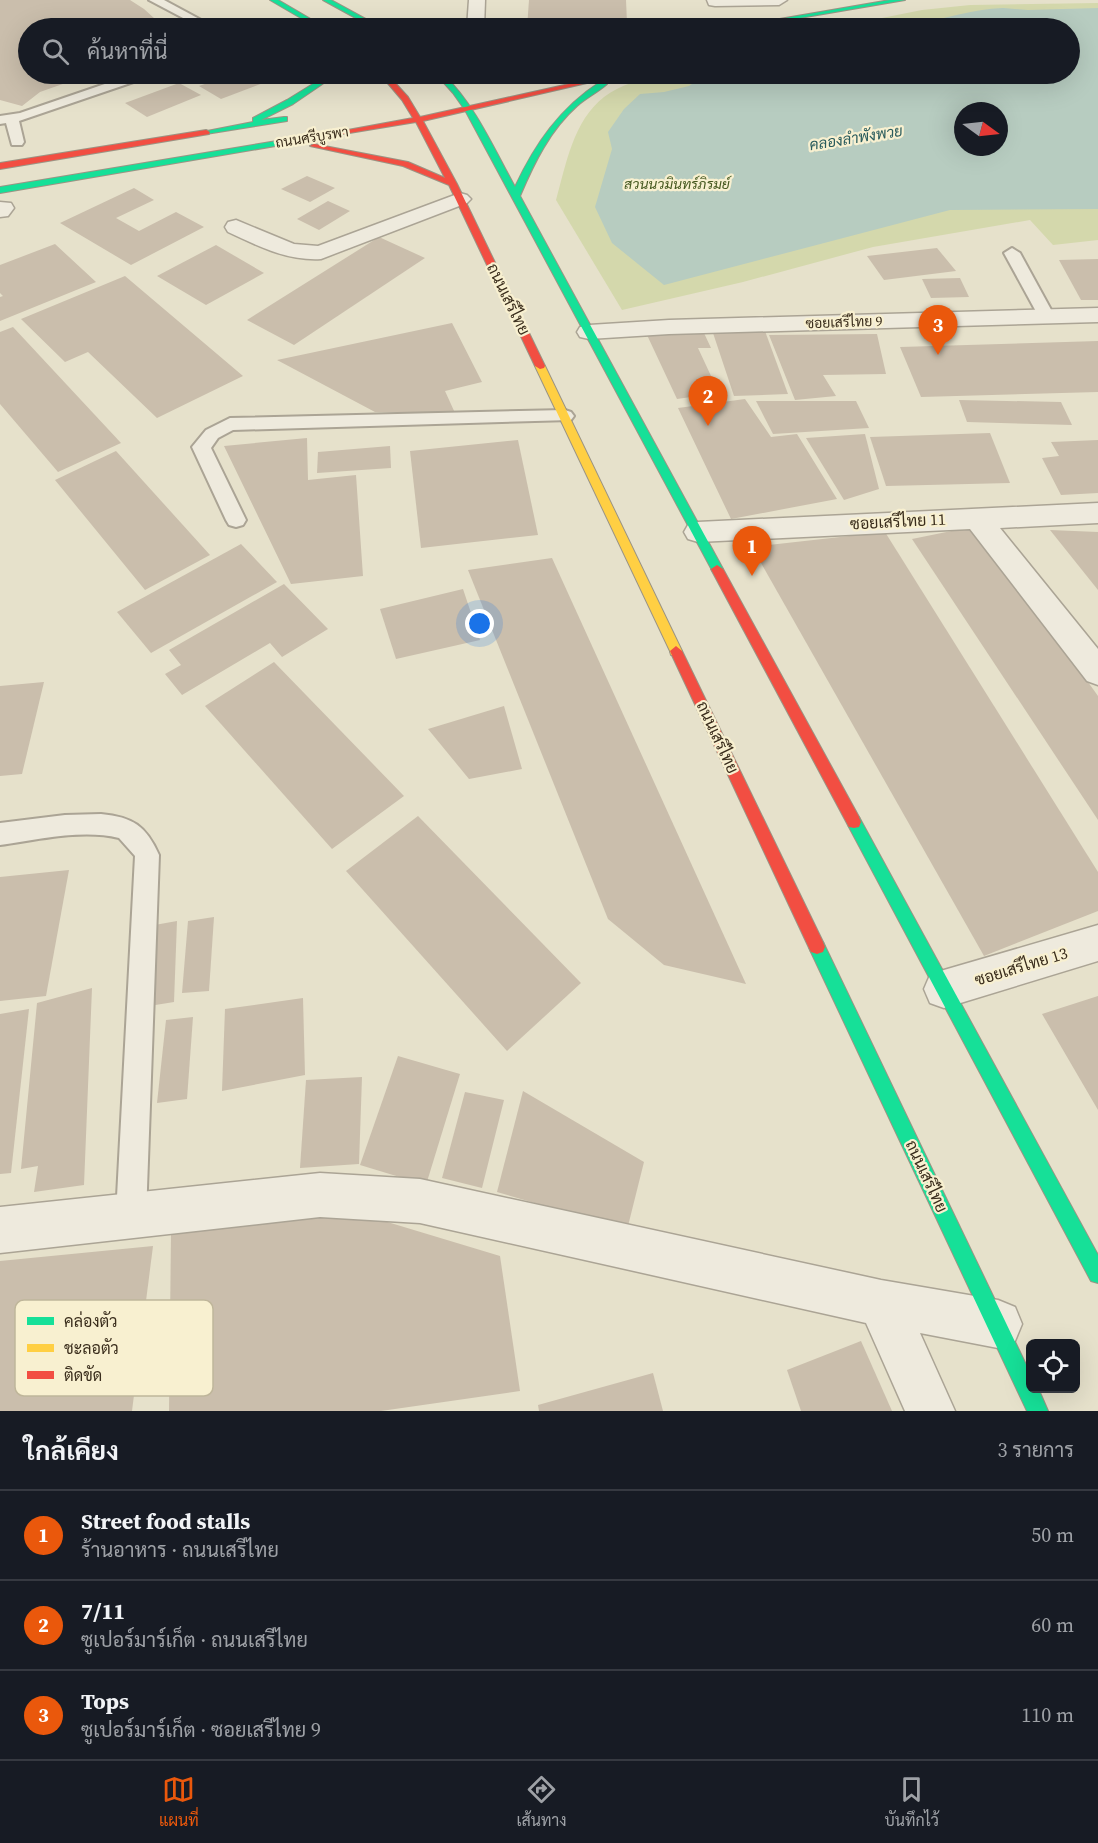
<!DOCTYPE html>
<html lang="th">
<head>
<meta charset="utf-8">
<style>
	:root { --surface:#171b24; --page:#20242c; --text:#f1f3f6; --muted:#9ea1a6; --line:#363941; --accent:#ea580c }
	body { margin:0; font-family:"Source Serif 4",Sarabun,serif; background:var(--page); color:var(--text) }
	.controls { position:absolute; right:18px; bottom:18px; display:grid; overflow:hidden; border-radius:9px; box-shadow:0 6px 24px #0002 }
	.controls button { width:54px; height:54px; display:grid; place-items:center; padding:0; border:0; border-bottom:2px solid var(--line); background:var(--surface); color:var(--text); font:30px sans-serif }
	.compass { position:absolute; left:954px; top:102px; width:54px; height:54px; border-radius:50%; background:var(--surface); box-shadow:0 6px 24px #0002; rotate:105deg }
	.you { position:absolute; left:480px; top:624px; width:21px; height:21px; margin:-15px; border:4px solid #fff; border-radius:50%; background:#1a73e8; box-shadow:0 0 0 9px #1a73e833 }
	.badge { display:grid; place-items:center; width:39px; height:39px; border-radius:50%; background:var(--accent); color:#fff; font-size:20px; font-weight:700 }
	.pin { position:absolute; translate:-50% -50px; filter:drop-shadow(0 2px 3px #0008) }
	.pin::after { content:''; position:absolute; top:32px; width:21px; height:18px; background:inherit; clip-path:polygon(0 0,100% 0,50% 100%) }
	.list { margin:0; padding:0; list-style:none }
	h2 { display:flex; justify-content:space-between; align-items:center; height:78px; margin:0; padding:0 24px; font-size:26px }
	h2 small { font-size:20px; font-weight:400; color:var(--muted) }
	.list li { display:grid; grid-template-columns:39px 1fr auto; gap:18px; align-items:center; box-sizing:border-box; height:90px; padding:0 24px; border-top:2px solid var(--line) }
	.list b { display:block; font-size:22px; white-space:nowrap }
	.list p { margin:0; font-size:20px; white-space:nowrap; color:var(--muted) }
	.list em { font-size:20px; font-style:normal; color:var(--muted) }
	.icon { flex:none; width:33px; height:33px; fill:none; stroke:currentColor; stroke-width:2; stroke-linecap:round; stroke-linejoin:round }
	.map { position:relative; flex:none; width:1098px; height:1411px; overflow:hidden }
	.search { position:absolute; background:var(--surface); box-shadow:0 6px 24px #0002; left:18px; right:18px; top:18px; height:66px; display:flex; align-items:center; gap:15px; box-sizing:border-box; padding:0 21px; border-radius:33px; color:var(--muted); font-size:22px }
	.sheet { height:348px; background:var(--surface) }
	nav { display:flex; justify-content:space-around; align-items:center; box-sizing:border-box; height:84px; border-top:2px solid var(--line); background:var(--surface); font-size:16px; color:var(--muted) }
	nav a { display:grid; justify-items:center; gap:3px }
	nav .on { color:var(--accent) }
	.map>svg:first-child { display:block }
	.green { fill:#d4d8ac; fill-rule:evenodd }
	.water { fill:#b7ccc0; fill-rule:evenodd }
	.building { fill:#cabeac }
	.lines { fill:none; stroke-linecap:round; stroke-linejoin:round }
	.lane-casing { stroke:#aba495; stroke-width:4 }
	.street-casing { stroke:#aba495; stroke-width:3 }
	.fast-casing { stroke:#9b9484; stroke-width:2 }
	.slow-casing { stroke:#9b9484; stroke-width:2 }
	.jam-casing { stroke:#9b9484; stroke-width:2 }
	.lane { fill:#eeeadd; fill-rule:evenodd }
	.street { fill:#eeeadd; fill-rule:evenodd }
	.fast { fill:#16e098; fill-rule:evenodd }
	.slow { fill:#ffcf43; fill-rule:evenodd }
	.jam { fill:#f24e42; fill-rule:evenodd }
	.labels { text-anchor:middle; stroke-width:4.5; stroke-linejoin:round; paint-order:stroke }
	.far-street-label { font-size:14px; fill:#3a2d1c; stroke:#f8f0d0 }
	.far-park-label { font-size:14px; font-style:italic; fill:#465920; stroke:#f8f0d0 }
	.far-water-label { font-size:15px; font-style:italic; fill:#295b5c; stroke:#f8f0d0 }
	.street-label { font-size:16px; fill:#3a2d1c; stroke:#f8f0d0 }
	.key { fill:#f8f0d0; stroke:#bfb69a; stroke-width:1.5 }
	.key-label { font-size:16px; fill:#3a2d1c }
</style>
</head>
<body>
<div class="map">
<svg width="1098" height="1411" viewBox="0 0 1098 1411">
	<rect width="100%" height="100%" fill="#e6e1cb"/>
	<!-- green -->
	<path class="green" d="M1098,3V240L1053,245L1030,220L873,247L743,282L622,310L556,200C566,165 573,121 604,97C620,85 641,79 660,74H1070V28H832L922,10L970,5ZM963,111H999V147H963Z"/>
	<!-- water -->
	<path class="water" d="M1003,8L1028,10L1098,8V209L950,210L664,285L612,243L595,207L612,149L608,132L624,109L640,94L664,92L689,86L701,78L715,74H1070V28H851C872,23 894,27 916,24C945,19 972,9 1003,8ZM963,111H999V147H963Z"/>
	<!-- building -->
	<g class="building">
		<polygon points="0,0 130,0 144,9 165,28 28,28 28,74 91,74 40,92 22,106 0,100"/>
		<polygon points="529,0 626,0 627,23 596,28 527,28"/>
		<polygon points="233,74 268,74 276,78 221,99 199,86"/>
		<polygon points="179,83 201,95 147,117 125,103"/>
		<polygon points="307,176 335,188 310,202 281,189"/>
		<polygon points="134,188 154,200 116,218 139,231 176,212 204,227 131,265 60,223"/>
		<polygon points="328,201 350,211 319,230 297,219"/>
		<polygon points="379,237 425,258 294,345 247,320"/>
		<polygon points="55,244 96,282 0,321 0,297 3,296 0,293 0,265"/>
		<polygon points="216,245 264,273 206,305 157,276"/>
		<polygon points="937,248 956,271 884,280 867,256"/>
		<polygon points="1098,259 1098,300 1081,300 1059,260"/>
		<polygon points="125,276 243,376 157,418 88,352 65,362 21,319"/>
		<polygon points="960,278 969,297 931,298 922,279"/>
		<polygon points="452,323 482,382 445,391 455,413 375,412 277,360"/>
		<polygon points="13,327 121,443 58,472 0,404 0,332"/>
		<polygon points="765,331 788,394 734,396 713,333"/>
		<polygon points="704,333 711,348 698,348 719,393 677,399 647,335"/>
		<polygon points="877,334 886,374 823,375 836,396 795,400 769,335"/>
		<polygon points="1098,341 1098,392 921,397 900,347"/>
		<polygon points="745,399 771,437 797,434 837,499 731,519 678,408"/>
		<polygon points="959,400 1061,402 1072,425 967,422"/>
		<polygon points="756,401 856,401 869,428 773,434"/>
		<polygon points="990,433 1010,483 886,486 870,437"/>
		<polygon points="865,434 879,489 844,500 806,438"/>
		<polygon points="307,438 308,480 356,475 363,576 291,584 224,446"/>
		<polygon points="518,440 538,535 421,548 410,451"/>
		<polygon points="1098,440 1098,493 1061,495 1042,458 1059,456 1051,442"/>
		<polygon points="390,446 391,468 317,473 318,452"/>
		<polygon points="116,451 210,555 145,590 55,480"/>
		<polygon points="976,526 1098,696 1098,820 912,539"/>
		<polygon points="1050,530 1098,532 1098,590"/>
		<polygon points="885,532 1098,872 1098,911 984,956 752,547"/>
		<polygon points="241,544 277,582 151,653 117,612"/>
		<polygon points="552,558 746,984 664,965 608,919 468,570"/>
		<polygon points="284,584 328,629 282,657 270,643 182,695 165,674 181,665 169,650"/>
		<polygon points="463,589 480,640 396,659 380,609"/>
		<polygon points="274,662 404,796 332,849 205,706"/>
		<polygon points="44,682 22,774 0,776 0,686"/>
		<polygon points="504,706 522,769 469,779 428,729"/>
		<polygon points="418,816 581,983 507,1051 346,871"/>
		<polygon points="69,870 46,996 0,1001 0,877"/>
		<polygon points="214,917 209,991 182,993 188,921"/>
		<polygon points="177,921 174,1002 143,1007 149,926"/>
		<polygon points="92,988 84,1185 34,1192 38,1166 21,1169 37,1003"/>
		<polygon points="1098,996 1098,1110 1042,1014"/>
		<polygon points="303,998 305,1075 222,1091 225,1009"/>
		<polygon points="29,1009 11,1173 0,1174 0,1014"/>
		<polygon points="193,1017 187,1099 157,1103 166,1020"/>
		<polygon points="398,1056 460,1074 426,1185 360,1165"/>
		<polygon points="362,1077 359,1164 300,1168 306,1080"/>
		<polygon points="523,1091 644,1162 627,1230 497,1192"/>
		<polygon points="465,1092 504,1100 482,1188 442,1178"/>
		<polygon points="341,1208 500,1256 520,1391 381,1411 169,1411 171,1234"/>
		<polygon points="153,1246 132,1411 0,1411 0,1261"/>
		<polygon points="861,1341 892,1411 801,1411 787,1370"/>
		<polygon points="653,1373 663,1411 539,1411 538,1405"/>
	</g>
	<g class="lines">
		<!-- lane casing -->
		<g class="lane-casing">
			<g id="lane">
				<polygon points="149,0 164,0 216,28 202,28"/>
				<polygon points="134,74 150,74 148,77 19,121 24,142 22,145 12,145 6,123 0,124 0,116 20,113"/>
				<polygon points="1012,248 1020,253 1055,317 1053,320 1047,322 1039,317 1004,253"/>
				<polygon points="565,410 571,412 574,416 571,420 233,430 218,438 211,448 246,520 243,525 236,527 229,525 226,520 192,447 206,430 230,418"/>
				<path d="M101,814C133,817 146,826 159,855L146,1216L142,1227L131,1231L120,1227L116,1216L135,856L119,838C81,829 38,840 0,845V823L65,815Z"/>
			</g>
		</g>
		<!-- street casing -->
		<g class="street-casing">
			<g id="street">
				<polygon points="469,0 485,0 484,28 467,28"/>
				<polygon points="707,0 787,0 779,5 715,6 709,5"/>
				<path d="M460,193L467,195L471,199L467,203L321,259C287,261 258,246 228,232L225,227L228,222L236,220L294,244L318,246Z"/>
				<polygon points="0,202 11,203 14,208 8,216 0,217"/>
				<polygon points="1098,308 1098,322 669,334 589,339 580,337 577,332 580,327 589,325 669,320"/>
				<polygon points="1098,503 1098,523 1000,528 1098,649 1098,685 1087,681 970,529 698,542 688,539 684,532 688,525 698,522"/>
				<polygon points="1098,925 1098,961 944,1008 930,1003 924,989 930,975 944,970"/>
				<polygon points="320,1173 420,1179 881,1280 998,1300 1015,1307 1022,1324 1015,1341 998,1348 920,1333 955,1411 905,1411 866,1323 420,1223 320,1217 0,1253 0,1207"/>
			</g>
		</g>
		<!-- fast casing -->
		<g class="fast-casing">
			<g id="fast">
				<polygon points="270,0 278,0 326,28 318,28"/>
				<polygon points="323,0 331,0 382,28 374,28"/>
				<polygon points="890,0 905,0 741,28 727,28"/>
				<polygon points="329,74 337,74 293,104 261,120 284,117 287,117 287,121 206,134 202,132 253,122 253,118 287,100"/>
				<path d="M436,74H443C475,105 493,147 515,187C535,144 560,108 600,82L607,84C598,92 586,98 577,106C550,130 534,163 520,196L723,569L721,572H713L465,110L453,93Z"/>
				<polygon points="319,134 323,136 322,138 0,193 0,187"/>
				<polygon points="854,816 859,817 1098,1255 1098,1283 1091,1281 849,827 847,822 849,817"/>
				<polygon points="817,940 823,942 1030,1373 1030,1388 1038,1388 1048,1411 1027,1411 811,952 809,947 811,942"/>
			</g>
		</g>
		<!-- slow casing -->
		<g class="slow-casing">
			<polygon id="slow" points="540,363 545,366 682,651 681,655 671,655 670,651 535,366"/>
		</g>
		<!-- jam casing -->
		<g class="jam-casing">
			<g id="jam">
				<polygon points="380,74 387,74 408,97 420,117 614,74 626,74 423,121 457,184 545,366 544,368 540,369 535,366 449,185 403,166 310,146 314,144 408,162 445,178 416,122 319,138 315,136 413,118 402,100"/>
				<polygon points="206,130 210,132 209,134 0,169 0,163"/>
				<polygon points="717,565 723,569 859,817 861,822 859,827 854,828 849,827 711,569"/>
				<polygon points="676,646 682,651 823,942 825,947 823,952 817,954 811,952 670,651"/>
			</g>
		</g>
		<!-- lane -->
		<use href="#lane" class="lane"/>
		<!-- street -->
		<use href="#street" class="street"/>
		<!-- fast -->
		<use href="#fast" class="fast"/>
		<!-- slow -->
		<use href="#slow" class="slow"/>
		<!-- jam -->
		<use href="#jam" class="jam"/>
	</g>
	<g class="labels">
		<!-- far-street labels -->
		<g class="far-street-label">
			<text transform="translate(312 137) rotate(-9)" y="5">ถนนศรีบูรพา</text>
			<text transform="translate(844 322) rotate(-2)" y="5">ซอยเสรีไทย 9</text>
		</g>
		<!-- far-park labels -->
		<g class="far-park-label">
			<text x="677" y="189">สวนนวมินทร์ภิรมย์</text>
		</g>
		<!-- far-water labels -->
		<g class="far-water-label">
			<text transform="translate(856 138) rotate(-9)" y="5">คลองลำพังพวย</text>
		</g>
		<!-- street labels -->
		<g class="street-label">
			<text transform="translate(509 299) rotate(64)" y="6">ถนนเสรีไทย</text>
			<text transform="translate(898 521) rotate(-3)" y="6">ซอยเสรีไทย 11</text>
			<text transform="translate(718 737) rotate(65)" y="6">ถนนเสรีไทย</text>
			<text transform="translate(1021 966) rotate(-17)" y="6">ซอยเสรีไทย 13</text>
			<text transform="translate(927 1176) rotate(65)" y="6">ถนนเสรีไทย</text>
		</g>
	</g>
	<!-- legend -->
	<rect x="15" y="1300" width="198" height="96" rx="9" class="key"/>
	<rect x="27" y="1317" width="27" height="8" fill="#16e098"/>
	<rect x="27" y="1344" width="27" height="8" fill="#ffcf43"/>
	<rect x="27" y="1371" width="27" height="8" fill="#f24e42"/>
	<g class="key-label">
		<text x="64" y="1327">คล่องตัว</text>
		<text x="64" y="1354">ชะลอตัว</text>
		<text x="64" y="1381">ติดขัด</text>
	</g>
</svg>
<div class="controls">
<button><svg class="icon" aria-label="locate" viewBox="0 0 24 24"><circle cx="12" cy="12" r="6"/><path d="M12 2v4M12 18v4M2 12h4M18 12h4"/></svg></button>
</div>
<svg class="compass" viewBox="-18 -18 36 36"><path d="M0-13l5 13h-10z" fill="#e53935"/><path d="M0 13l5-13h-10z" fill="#9ea1a6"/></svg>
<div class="you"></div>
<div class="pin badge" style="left:752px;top:576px">1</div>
<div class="pin badge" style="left:708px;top:426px">2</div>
<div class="pin badge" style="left:938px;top:355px">3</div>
<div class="search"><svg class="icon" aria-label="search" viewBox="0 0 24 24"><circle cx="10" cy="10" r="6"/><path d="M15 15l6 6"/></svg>ค้นหาที่นี่</div>
</div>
<section class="sheet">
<h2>ใกล้เคียง<small>3 รายการ</small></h2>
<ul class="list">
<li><span class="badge">1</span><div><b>Street food stalls</b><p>ร้านอาหาร · ถนนเสรีไทย</p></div><em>50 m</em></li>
<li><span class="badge">2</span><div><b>7/11</b><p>ซูเปอร์มาร์เก็ต · ถนนเสรีไทย</p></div><em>60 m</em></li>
<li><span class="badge">3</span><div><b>Tops</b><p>ซูเปอร์มาร์เก็ต · ซอยเสรีไทย 9</p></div><em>110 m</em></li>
</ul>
</section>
<nav>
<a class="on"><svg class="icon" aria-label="map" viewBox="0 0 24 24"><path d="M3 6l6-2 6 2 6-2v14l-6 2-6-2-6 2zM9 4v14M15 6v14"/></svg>แผนที่</a>
<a><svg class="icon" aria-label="directions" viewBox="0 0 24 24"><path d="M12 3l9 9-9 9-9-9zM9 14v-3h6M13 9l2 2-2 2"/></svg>เส้นทาง</a>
<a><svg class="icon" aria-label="saved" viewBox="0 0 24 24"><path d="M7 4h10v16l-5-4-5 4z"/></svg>บันทึกไว้</a>
</nav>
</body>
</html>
